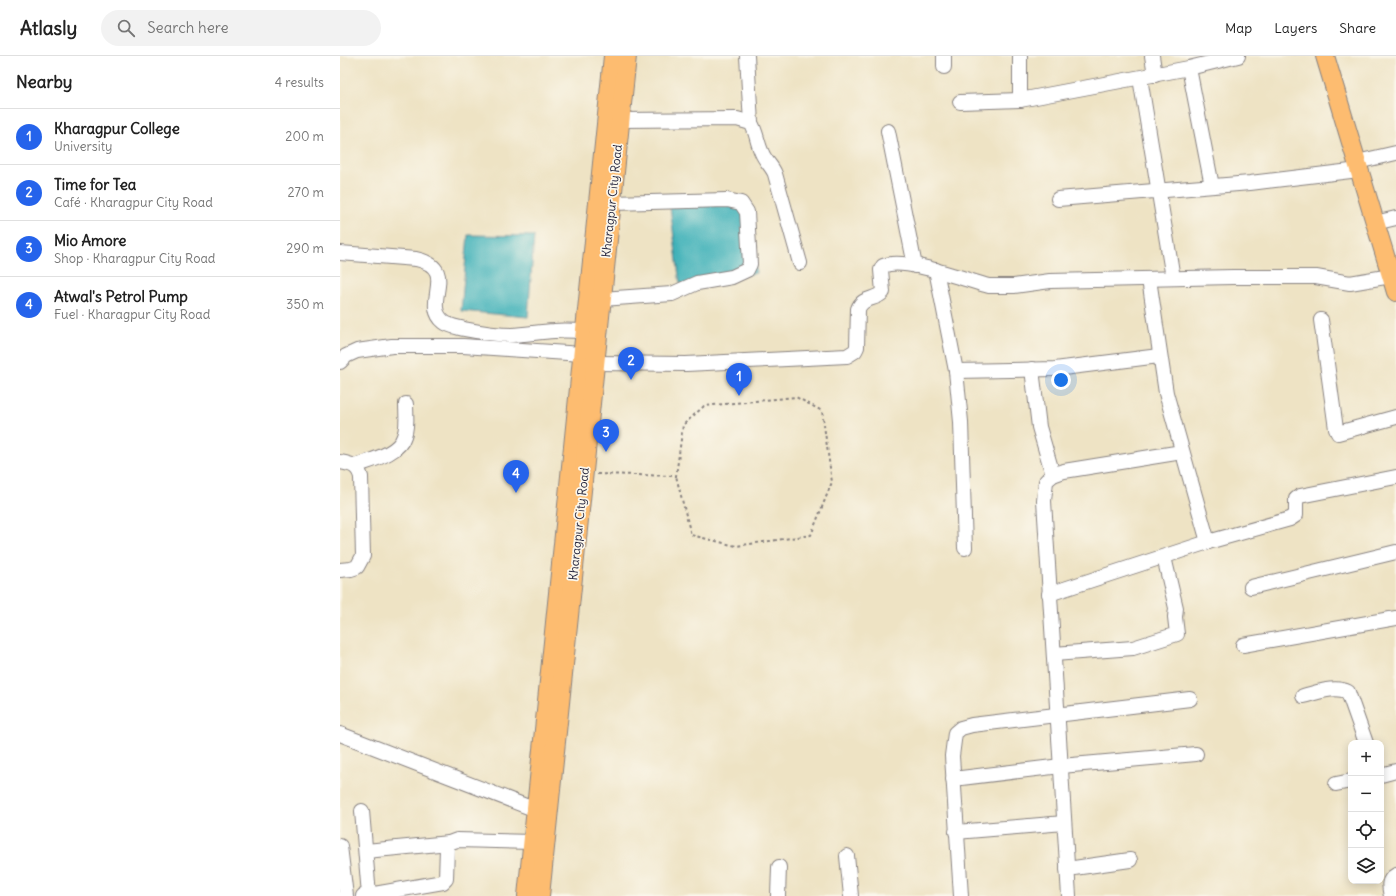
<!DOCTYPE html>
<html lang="en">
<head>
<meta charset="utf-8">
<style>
	:root { --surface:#fff; --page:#f2f2f2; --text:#222; --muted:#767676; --line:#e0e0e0; --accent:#2563eb }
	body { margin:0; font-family:Delius,sans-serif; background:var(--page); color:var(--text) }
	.controls { position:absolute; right:12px; bottom:12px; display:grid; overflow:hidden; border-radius:8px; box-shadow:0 2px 10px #0003 }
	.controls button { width:36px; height:36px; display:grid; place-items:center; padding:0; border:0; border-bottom:1px solid var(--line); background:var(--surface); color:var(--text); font:20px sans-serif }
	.you { position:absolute; left:721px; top:324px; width:14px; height:14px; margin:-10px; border:3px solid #fff; border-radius:50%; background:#1a73e8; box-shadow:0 0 0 6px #1a73e833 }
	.badge { display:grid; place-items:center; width:26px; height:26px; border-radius:50%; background:var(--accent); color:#fff; font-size:13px; font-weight:700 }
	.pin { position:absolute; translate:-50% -33px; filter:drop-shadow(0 1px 2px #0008) }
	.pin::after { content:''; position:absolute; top:21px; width:14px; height:12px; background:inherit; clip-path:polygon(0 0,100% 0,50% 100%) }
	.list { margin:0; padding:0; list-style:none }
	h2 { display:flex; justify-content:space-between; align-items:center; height:52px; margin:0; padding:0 16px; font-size:17px }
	h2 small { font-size:13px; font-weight:400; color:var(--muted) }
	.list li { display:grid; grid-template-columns:26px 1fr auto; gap:12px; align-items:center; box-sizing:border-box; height:56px; padding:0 16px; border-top:1px solid var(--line) }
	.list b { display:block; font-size:15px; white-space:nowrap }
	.list p { margin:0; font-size:13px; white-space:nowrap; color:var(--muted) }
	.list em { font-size:13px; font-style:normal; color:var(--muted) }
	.icon { flex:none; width:22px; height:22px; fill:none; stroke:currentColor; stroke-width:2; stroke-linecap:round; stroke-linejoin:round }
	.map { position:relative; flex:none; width:1056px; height:840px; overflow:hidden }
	header { display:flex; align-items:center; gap:24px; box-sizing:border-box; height:56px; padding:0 20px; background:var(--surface); border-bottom:1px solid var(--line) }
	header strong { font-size:19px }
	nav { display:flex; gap:22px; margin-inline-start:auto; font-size:14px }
	.search { width:280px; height:36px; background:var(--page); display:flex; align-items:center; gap:10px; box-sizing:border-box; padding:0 14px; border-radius:22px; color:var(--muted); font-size:15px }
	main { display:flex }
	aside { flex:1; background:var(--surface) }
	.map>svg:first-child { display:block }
	.water { fill:#42b2b9; stroke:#326a7a }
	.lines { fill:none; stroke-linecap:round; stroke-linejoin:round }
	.minor-casing { stroke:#888280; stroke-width:16 }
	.major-casing { stroke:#888280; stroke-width:20 }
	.path { stroke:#888280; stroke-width:2; stroke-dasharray:3 3; stroke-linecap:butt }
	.minor { stroke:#fff; stroke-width:14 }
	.major { stroke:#fdbc6f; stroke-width:18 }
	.labels { text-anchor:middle; stroke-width:3.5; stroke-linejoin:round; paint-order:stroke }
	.street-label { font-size:12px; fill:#22223b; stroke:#fbf7ec }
</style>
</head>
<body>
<header>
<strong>Atlasly</strong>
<div class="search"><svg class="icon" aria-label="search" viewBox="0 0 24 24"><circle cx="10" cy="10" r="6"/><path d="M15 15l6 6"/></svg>Search here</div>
<nav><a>Map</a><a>Layers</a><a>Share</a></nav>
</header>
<main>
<aside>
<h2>Nearby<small>4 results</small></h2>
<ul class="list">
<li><span class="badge">1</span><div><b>Kharagpur College</b><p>University</p></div><em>200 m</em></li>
<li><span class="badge">2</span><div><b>Time for Tea</b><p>Café · Kharagpur City Road</p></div><em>270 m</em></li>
<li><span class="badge">3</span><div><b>Mio Amore</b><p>Shop · Kharagpur City Road</p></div><em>290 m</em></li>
<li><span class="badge">4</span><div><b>Atwal's Petrol Pump</b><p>Fuel · Kharagpur City Road</p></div><em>350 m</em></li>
</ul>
</aside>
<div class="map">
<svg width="1056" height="840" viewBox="0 0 1056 840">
	<rect width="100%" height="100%" fill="#fbf7ec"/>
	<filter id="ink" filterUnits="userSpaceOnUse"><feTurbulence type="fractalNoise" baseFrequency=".025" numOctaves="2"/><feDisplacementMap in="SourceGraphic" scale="8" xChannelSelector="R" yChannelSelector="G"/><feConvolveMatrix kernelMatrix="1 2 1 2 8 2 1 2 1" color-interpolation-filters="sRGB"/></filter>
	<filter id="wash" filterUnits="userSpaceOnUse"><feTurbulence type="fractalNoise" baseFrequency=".012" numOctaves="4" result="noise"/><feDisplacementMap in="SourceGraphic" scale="16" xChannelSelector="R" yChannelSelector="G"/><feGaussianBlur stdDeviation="0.9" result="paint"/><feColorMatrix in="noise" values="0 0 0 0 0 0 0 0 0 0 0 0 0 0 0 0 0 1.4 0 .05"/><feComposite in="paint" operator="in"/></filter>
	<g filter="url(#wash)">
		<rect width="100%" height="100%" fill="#eee3c4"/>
		<!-- water -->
		<g class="water">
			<polygon points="407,144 416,217 340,228 330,151"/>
			<polygon points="128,179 194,180 188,261 121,255"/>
		</g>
	</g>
	<g filter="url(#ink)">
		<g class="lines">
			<!-- minor casing -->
			<g class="minor-casing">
				<g id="minor">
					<polyline points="407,0 411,67"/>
					<polyline points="604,0 604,11"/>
					<polyline points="812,0 815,19"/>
					<polyline points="849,12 872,130"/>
					<polyline points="800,22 833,222"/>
					<polyline points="680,44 680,0"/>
					<polyline points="620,46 680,44 849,12 898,0"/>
					<path d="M281,64L397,63L411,67C417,77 417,87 422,97C425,105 432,110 435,118L460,207"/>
					<polyline points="548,75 575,210"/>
					<polyline points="1017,106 1056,97"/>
					<polyline points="718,143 910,127 1019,114"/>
					<polyline points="1035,167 1056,162"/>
					<path d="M0,197L76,203C121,213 80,247 104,266C109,270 117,271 124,273C139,276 156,279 172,279C186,278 200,276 214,275C224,274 235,275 245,275"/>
					<polyline points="596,214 616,315 621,366 625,492"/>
					<polyline points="809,223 826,337 868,486"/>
					<polyline points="262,243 332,238 357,227 392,221 407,214 410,208 407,156 401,147 387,144 272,147"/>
					<polyline points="981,264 996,373 998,377 1056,361"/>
					<polyline points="0,306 6,300 17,295 52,290 123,290 242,298"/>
					<path d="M255,307L346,308L507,300L515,295L517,291L518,253C523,240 535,245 543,236L541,214L543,210C564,200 625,224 649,230H674L710,225L893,221H976L1010,227L1051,220"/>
					<polyline points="692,313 699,371 713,419"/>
					<polyline points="616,315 715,313 819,300"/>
					<path d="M0,406C11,408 18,409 21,421L23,500L17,511L11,513L0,514"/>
					<path d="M15,410C31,404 59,398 64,380C68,370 66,358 66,348"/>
					<polyline points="911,531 1056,496"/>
					<polyline points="709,538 868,486 950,463 956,459 956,443 960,440 1056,421"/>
					<polyline points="903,589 1056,562"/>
					<polyline points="714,598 793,592 837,578 835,561 836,552 824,501"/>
					<path d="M963,640C976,637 995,629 1008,636L1026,687"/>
					<polyline points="0,678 196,754"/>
					<polyline points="1041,719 1056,715"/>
					<polyline points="613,723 721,710 856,698"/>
					<polyline points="996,728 1011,725"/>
					<polyline points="22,755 29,839"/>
					<polyline points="616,776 724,767"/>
					<polyline points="0,790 6,840"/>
					<polyline points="26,795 109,787"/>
					<polyline points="507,800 511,840"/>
					<polyline points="727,813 790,804"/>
					<polyline points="23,840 103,826 106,823 107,791 109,787 117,784 192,786"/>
					<polyline points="438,840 439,811"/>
					<polyline points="621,840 612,700 615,677 621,672 632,669 850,643"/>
					<polyline points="729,840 704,445 706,425 713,419 724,415 842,396"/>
					<path d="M1051,840C1049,831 1047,824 1056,819"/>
				</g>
			</g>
			<!-- major casing -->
			<g class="major-casing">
				<g id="major">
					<polyline points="985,0 1056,236"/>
					<polyline points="187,840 273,0"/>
					<polyline points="200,840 287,0"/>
				</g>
			</g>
			<!-- path -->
			<polyline class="path" points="257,418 336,420 343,369 364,350 456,341 482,355 492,426 471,479 396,490 351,479 336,420"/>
			<!-- minor -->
			<use href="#minor" class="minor"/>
			<!-- major -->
			<use href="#major" class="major"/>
		</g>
	</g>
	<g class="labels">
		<!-- street labels -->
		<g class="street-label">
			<text transform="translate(272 145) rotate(-84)" y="4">Kharagpur City Road</text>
			<text transform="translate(239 468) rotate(-84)" y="4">Kharagpur City Road</text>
		</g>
	</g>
</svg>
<div class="controls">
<button>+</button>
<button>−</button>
<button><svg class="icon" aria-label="locate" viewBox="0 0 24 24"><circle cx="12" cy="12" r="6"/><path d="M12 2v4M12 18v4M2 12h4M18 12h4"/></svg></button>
<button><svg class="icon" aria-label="layers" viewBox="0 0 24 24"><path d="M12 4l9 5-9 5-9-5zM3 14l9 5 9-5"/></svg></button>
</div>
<div class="you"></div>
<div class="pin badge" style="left:399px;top:340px">1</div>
<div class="pin badge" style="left:291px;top:324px">2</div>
<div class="pin badge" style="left:266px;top:396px">3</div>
<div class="pin badge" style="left:176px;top:437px">4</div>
</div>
</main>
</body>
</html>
